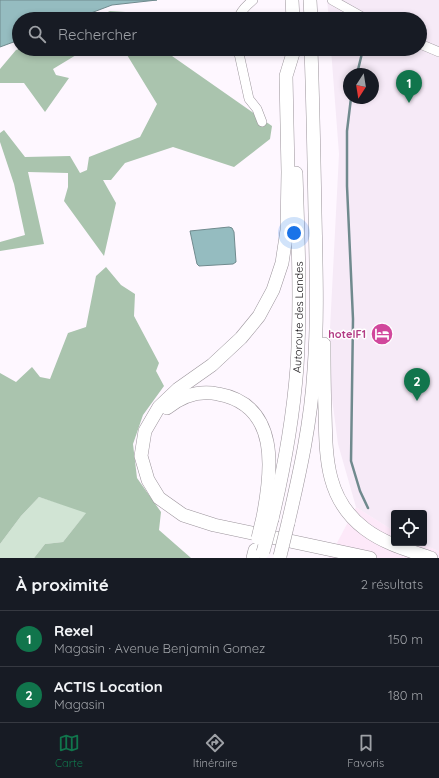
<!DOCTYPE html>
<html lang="fr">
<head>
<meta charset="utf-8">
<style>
	:root { --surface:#171b24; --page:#20242c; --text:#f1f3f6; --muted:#9ea1a6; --line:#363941; --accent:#11754c }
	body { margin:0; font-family:Quicksand,sans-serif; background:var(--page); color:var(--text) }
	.controls { position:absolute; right:12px; bottom:12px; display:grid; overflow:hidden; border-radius:4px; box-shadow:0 2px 6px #0003 }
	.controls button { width:36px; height:36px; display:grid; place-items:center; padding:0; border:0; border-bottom:1px solid var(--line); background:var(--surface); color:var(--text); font:20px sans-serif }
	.compass { position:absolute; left:343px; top:68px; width:36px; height:36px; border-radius:50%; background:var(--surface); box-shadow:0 2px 6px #0003; rotate:192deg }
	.you { position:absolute; left:294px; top:233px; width:14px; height:14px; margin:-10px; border:3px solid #fff; border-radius:50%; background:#1a73e8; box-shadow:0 0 0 6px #1a73e833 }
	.badge { display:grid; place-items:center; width:26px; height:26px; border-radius:50%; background:var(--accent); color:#fff; font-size:13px; font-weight:700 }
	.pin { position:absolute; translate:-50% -33px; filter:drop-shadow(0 1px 2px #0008) }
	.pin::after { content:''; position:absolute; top:21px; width:14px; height:12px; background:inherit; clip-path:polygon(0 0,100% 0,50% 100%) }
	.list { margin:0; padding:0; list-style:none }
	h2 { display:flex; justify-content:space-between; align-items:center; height:52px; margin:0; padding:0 16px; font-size:17px }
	h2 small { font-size:13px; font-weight:400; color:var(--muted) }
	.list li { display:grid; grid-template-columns:26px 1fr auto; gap:12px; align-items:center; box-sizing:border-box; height:56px; padding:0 16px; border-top:1px solid var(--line) }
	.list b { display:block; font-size:15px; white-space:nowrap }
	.list p { margin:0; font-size:13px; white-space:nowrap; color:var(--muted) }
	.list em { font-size:13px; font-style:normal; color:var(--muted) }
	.icon { flex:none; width:22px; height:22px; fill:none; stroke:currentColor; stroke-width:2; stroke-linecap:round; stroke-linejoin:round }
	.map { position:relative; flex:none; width:439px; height:558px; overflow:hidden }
	.search { position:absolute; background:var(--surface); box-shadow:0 2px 6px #0003; left:12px; right:12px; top:12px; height:44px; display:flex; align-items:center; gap:10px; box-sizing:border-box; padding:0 14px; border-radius:22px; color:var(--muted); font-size:15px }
	.sheet { height:164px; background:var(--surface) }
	nav { display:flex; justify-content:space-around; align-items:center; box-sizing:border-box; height:56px; border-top:1px solid var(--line); background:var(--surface); font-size:11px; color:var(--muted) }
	nav a { display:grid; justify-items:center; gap:2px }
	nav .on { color:var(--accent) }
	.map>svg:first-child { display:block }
	.commercial { fill:#fde9f9 }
	.built { fill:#f6eaf7; fill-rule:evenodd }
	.green { fill:#d1e4d4 }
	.forest { fill:#aac4ae }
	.water { fill:#95bcc0; stroke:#708a8e }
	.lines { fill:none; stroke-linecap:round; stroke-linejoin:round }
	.stream { stroke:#708a8e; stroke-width:2.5 }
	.minor-casing { stroke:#9b949b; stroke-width:10 }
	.highway-casing { stroke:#9b949b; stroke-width:14 }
	.minor { stroke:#fff; stroke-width:9 }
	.highway { stroke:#fff; stroke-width:13 }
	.highway-bridge-casing { stroke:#9b949b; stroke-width:14; stroke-linecap:butt }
	.highway-bridge { stroke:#fff; stroke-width:13 }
	.labels { text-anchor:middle; stroke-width:3; stroke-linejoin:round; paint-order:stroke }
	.street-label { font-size:11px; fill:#181518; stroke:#fff }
	.hotel-label { font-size:11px; font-weight:bold; fill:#b23c85; stroke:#fff; text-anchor:end }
</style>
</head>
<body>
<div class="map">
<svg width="439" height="558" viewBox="0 0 439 558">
	<rect width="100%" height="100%" fill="#fef7ff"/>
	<!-- commercial -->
	<polygon class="commercial" points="356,507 394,531 394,543 418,543 439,551 439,558 329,558"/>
	<!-- built -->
	<path class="built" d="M327,0H439V551L418,543H424V513H394V531L356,507L338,444L328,368L339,154L331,49H420V19H329ZM349,74H373V98H349Z"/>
	<!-- green -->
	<polygon class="green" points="39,497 87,512 63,542 45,544 34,558 0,558 0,544 21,516"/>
	<!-- forest -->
	<g class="forest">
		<polygon points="110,11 141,13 144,19 92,19"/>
		<polygon points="19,49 86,49 53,69 56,75 69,78 45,112 24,83 0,83 0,69 16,50"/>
		<polygon points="120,49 162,49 272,126 270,139 234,167 173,147 125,163 111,180 103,180 116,203 104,256 64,201 68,187 68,173 28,172 44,244 0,251 0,242 25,235 14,184 0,142 0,133 4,130 25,157 70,156 80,173 87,170 89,157 140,137 157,104 124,50"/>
		<polygon points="106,267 121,285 135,294 134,316 159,363 156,371 164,386 143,415 133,444 137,478 161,512 159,530 191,558 34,558 45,544 63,542 86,513 39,497 21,516 0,544 0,373 16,382 32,367 40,377 50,379 68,333 86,327 96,276"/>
	</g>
	<!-- water -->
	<g class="water">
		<polygon points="0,0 157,0 112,5 75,19 19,19 19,40 0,47"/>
		<polygon points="229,227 232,228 234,232 236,262 233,264 199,266 197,264 190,231"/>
	</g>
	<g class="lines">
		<!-- stream -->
		<g class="stream">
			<polyline points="357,74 363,49"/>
			<polyline points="351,98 347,131 347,186 353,319 351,461 360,491 368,508"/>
		</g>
		<!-- minor casing -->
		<g class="minor-casing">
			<g id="minor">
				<polyline points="332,0 366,19"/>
				<path d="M238,19C240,12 247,5 253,0"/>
				<polyline points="420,44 439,52"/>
				<polyline points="238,49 249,99 257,109 262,122"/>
			</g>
		</g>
		<!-- highway casing -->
		<g class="highway-casing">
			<g id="highway">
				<polyline points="292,0 293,19"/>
				<polyline points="310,0 311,19"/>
				<polyline points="294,50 286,76 288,172 287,230 282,263 273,290 259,316 241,338 212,365 178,389 159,407 145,431 141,456 148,480 159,498 183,515 214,525 370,558"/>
				<path d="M324,344C324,366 324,388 325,410C326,456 325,499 365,529C385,544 408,550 431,558"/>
				<path d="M167,408C182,396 199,390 218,394C280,405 272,471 263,517"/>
				<path id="s1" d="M272,519C284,469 293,418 297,367C301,302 298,237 296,173"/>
				<path d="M288,523C300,472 311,422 314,370C318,318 316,265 315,213C314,158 313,104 311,49"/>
				<polyline points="253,558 255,550"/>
			</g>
		</g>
		<!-- minor -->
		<use href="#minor" class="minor"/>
		<!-- highway -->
		<use href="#highway" class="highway"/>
		<!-- highway-bridge casing -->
		<g class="highway-bridge-casing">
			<g id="highway-bridge">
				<polyline points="258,538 263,517"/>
				<polyline points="263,552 272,519"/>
				<polyline points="280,556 288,523"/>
			</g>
		</g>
		<!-- highway-bridge -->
		<use href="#highway-bridge" class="highway-bridge"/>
	</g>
	<!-- icons -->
	<defs>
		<g id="hotel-disc" transform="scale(1.15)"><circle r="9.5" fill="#d1479c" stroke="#fff"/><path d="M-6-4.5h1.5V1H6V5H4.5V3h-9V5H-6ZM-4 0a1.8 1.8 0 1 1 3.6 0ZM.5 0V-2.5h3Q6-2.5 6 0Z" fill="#fff"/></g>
	</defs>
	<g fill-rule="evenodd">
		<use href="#hotel-disc" x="382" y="334"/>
	</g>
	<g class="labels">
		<!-- street labels -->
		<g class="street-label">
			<text dy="4" stroke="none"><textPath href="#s1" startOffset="204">Autoroute des Landes</textPath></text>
		</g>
		<!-- hotel labels -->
		<g class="hotel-label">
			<text x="366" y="338">hotelF1</text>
		</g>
	</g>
</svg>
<div class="controls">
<button><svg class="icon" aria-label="locate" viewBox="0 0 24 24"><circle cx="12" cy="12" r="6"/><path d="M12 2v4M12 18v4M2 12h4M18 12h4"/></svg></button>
</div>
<svg class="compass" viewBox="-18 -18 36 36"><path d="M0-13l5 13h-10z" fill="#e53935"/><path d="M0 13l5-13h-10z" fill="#9ea1a6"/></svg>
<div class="you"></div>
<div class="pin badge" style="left:409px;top:103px">1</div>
<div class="pin badge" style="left:417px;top:401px">2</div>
<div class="search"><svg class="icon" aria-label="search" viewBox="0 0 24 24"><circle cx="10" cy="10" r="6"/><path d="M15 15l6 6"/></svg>Rechercher</div>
</div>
<section class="sheet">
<h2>À proximité<small>2 résultats</small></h2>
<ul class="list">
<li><span class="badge">1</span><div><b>Rexel</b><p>Magasin · Avenue Benjamin Gomez</p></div><em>150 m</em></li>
<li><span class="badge">2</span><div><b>ACTIS Location</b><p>Magasin</p></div><em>180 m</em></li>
</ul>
</section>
<nav>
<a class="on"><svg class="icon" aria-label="map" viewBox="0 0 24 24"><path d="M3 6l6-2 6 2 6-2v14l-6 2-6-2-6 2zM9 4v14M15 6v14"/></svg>Carte</a>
<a><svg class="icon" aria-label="directions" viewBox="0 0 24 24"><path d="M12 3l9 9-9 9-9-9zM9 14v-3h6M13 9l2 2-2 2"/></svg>Itinéraire</a>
<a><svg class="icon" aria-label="saved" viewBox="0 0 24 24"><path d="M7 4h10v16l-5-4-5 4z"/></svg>Favoris</a>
</nav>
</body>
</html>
